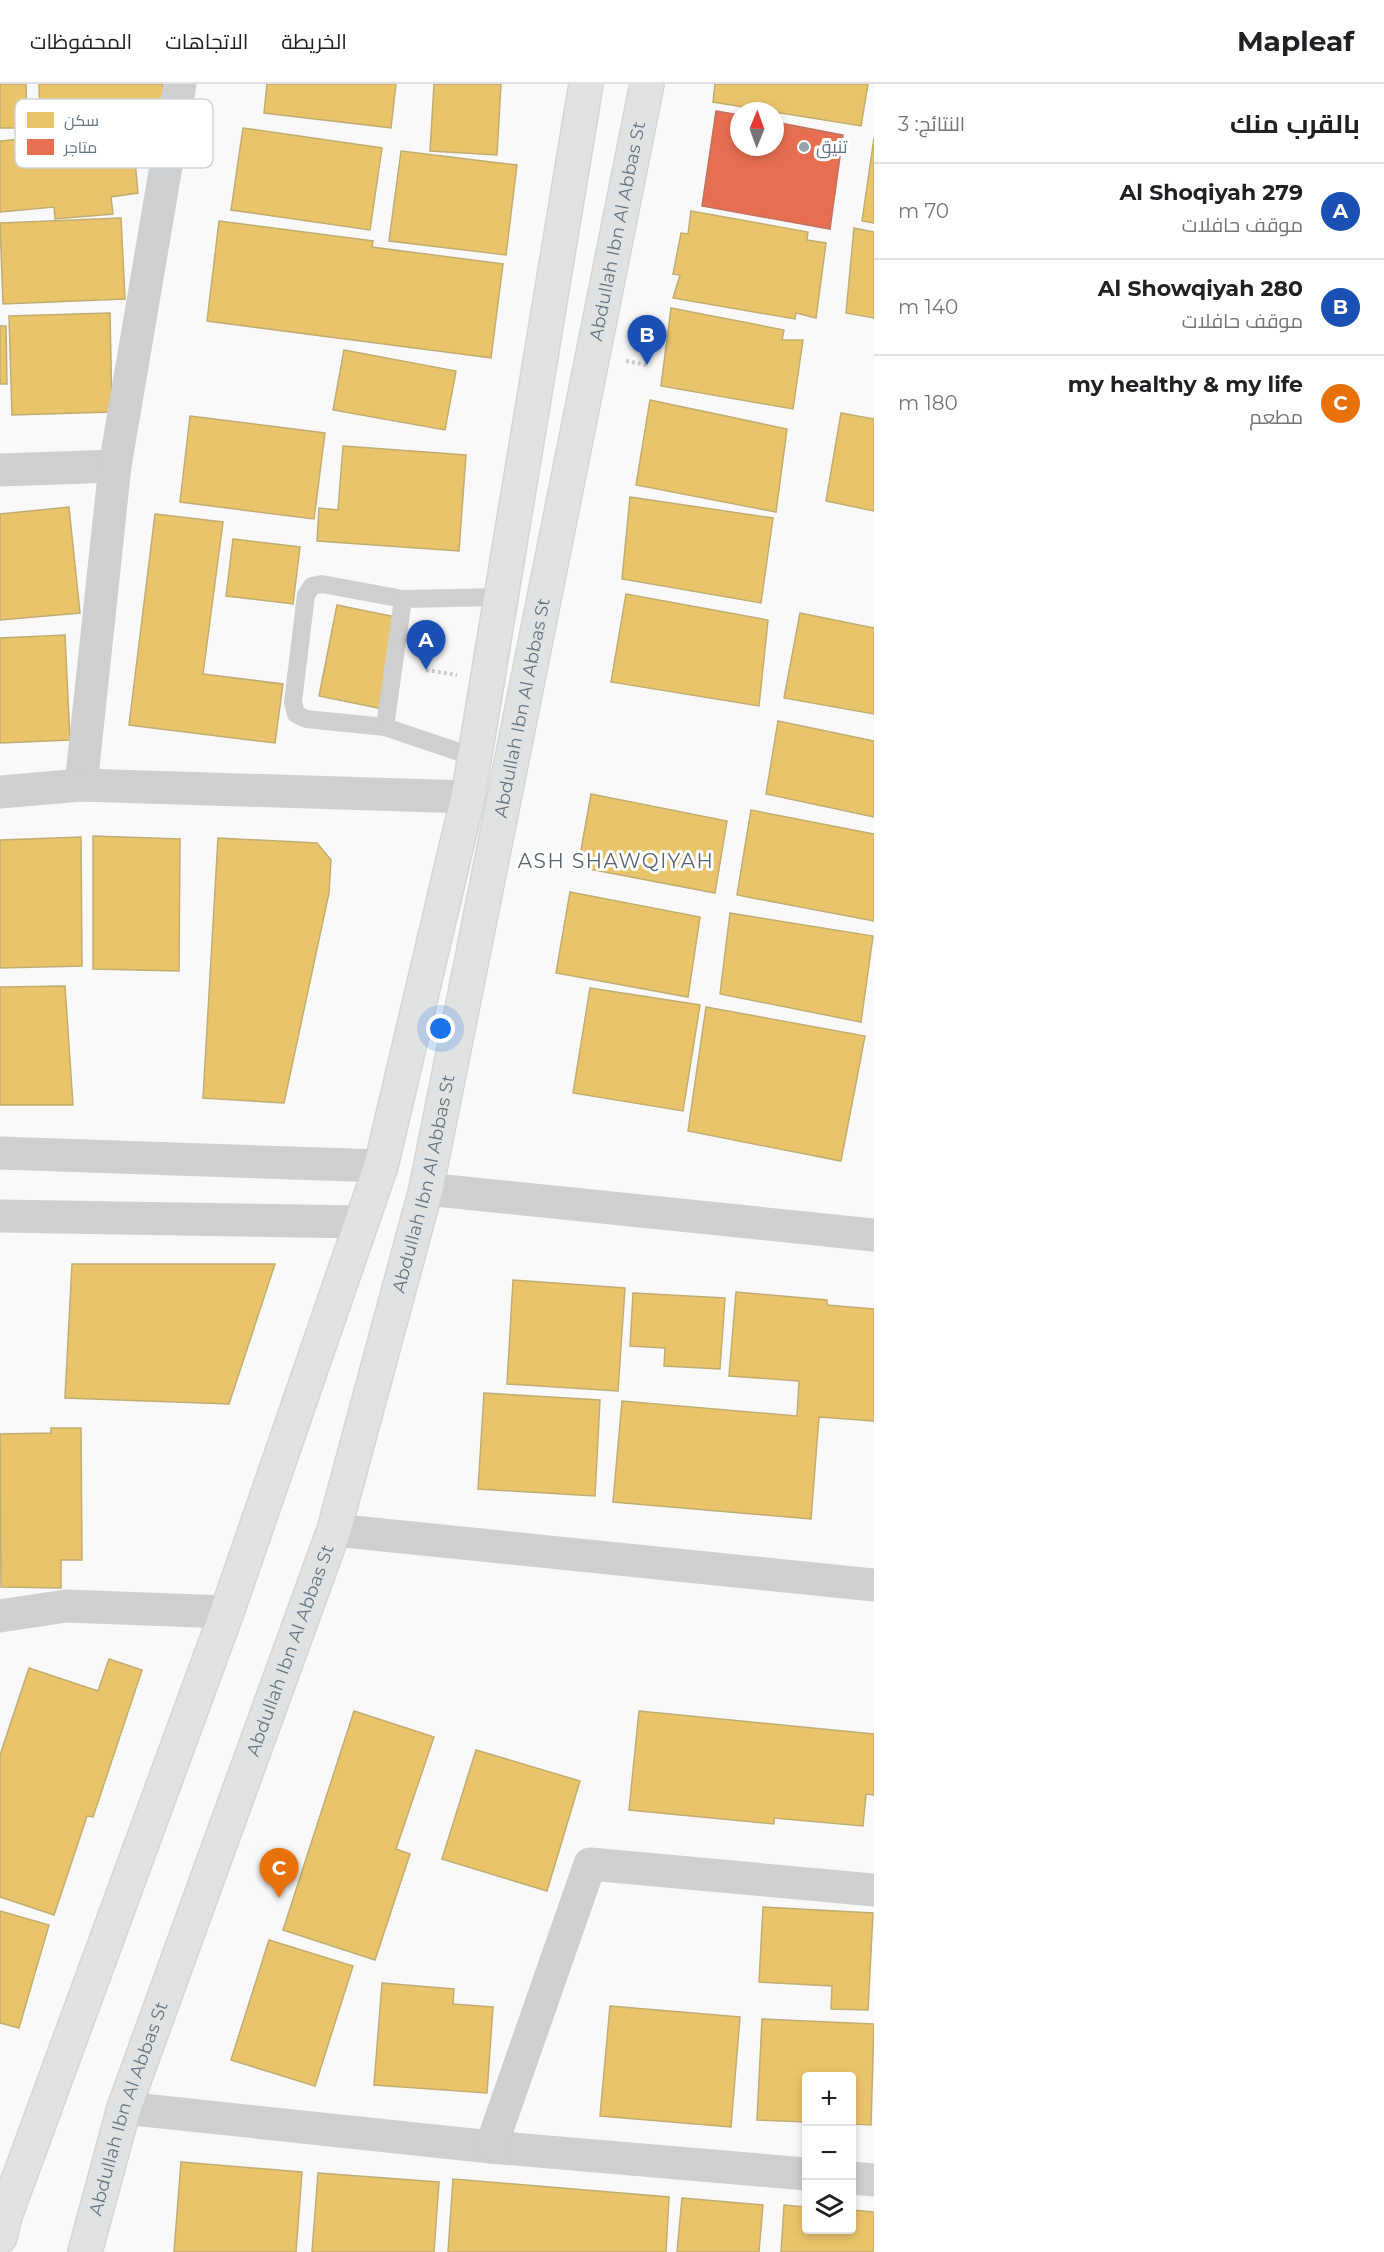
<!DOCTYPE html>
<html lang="ar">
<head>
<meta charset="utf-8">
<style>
	:root { --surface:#fff; --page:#f2f2f2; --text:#202124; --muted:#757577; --line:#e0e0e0; --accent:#d93025 }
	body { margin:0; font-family:Montserrat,Cairo,sans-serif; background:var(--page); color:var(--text); direction:rtl }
	.controls { position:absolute; right:18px; bottom:18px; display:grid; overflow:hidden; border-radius:6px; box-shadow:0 3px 9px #0003 }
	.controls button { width:54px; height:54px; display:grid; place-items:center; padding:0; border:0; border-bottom:2px solid var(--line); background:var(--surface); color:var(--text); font:30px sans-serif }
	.compass { position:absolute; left:730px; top:18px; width:54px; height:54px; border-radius:50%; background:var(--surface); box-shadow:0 3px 9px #0003; rotate:1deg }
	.you { position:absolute; left:441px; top:945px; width:21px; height:21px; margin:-15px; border:4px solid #fff; border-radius:50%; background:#1a73e8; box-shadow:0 0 0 9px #1a73e833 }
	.badge { display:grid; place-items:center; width:39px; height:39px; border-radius:50%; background:var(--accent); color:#fff; font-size:20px; font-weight:700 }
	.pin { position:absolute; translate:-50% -50px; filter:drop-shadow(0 2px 3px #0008) }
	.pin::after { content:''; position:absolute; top:32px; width:21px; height:18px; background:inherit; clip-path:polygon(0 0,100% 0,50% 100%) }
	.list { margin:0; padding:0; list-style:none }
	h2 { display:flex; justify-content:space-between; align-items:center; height:78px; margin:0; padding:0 24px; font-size:26px }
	h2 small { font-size:20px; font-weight:400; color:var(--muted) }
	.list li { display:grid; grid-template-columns:39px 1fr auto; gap:18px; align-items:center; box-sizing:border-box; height:96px; padding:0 24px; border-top:2px solid var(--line) }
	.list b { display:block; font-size:22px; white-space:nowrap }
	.list p { margin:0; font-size:20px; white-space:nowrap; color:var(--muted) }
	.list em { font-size:20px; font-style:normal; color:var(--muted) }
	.icon { flex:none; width:33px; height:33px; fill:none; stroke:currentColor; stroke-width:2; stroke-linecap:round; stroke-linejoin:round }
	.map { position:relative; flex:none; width:874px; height:2168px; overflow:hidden; direction:ltr }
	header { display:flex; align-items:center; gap:36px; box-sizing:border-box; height:84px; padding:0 30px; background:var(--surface); border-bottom:2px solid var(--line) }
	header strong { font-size:28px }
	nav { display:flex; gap:33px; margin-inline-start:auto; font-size:21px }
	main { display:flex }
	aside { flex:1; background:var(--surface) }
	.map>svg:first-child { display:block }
	.homes { fill:#e9c46a; stroke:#c1ad72; stroke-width:1.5 }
	.shops { fill:#e76f51; stroke:#c07160; stroke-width:1.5 }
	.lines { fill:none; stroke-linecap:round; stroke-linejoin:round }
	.primary-casing { stroke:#d5d6d7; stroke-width:36 }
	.path { stroke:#cbcccd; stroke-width:4; stroke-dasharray:3 3; stroke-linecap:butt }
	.service { stroke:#cecfd0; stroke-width:18 }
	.minor { stroke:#cecfd0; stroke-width:33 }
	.tertiary { stroke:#cecfd0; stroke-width:33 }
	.primary { stroke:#e1e2e2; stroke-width:33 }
	.poi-dot { fill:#99a4ac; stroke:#fff; stroke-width:2 }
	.labels { text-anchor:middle; stroke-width:6; stroke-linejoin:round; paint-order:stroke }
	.poi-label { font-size:18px; fill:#657683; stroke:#fff; text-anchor:start }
	.street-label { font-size:18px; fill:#657683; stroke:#fff }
	.neighbourhood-label { font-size:20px; letter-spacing:1.5px; fill:#57646e; stroke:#fff }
	.key { fill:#fff; stroke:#d1d6da; stroke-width:1.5 }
	.key-label { font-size:16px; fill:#657683 }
</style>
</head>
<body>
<header>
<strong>Mapleaf</strong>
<nav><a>الخريطة</a><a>الاتجاهات</a><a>المحفوظات</a></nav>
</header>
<main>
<aside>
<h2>بالقرب منك<small>النتائج: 3</small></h2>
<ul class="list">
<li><span class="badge" style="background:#1a4fb4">A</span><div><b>Al Shoqiyah 279</b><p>موقف حافلات</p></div><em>70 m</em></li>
<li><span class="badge" style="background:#1a4fb4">B</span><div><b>Al Showqiyah 280</b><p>موقف حافلات</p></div><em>140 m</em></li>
<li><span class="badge" style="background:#e8710a">C</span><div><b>my healthy &amp; my life</b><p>مطعم</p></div><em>180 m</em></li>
</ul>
</aside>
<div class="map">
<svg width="874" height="2168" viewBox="0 0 874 2168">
	<rect width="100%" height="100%" fill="#f9f9f9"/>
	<!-- homes -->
	<g class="homes">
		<polygon points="0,0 26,0 27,44 0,44"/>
		<polygon points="39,0 163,0 164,35 40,38"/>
		<polygon points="267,0 396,0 391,44 264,29"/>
		<polygon points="434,0 501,0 497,71 430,67"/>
		<polygon points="715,0 868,0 861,42 713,18"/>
		<polygon points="132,44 138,109 111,113 113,130 55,135 54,123 0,128 0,57"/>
		<polygon points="243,44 382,64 370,146 231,126"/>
		<polygon points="874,54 874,139 862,137"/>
		<polygon points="401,67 517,81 506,171 389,157"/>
		<polygon points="691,127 808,148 807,156 826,159 816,234 796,229 795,235 673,214 680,191 673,190 681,149 688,150"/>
		<polygon points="121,134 125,215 3,220 0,139"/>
		<polygon points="219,137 373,157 372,163 503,180 491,274 207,237"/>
		<polygon points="854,144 874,148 874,234 846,229"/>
		<polygon points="671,224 784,246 782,256 803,256 793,325 661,302"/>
		<polygon points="110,229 112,328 12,331 9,232"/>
		<polygon points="0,242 6,242 7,300 0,300"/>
		<polygon points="344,266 456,287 445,346 333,326"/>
		<polygon points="650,316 787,345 776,428 636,401"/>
		<polygon points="841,329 874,335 874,427 826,417"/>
		<polygon points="190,332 325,349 314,435 180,418"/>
		<polygon points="343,362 466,371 459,467 317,457 319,424 338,426"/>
		<polygon points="630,413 773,434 761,519 622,495"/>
		<polygon points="69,423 80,529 0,536 0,430"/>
		<polygon points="155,430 223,438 203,590 283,600 275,659 129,641"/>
		<polygon points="233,455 300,463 293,520 226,512"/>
		<polygon points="626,510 768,536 759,622 611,598"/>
		<polygon points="337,521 401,534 383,625 319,612"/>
		<polygon points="800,529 874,544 874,630 784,614"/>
		<polygon points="65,551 70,656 0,659 0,554"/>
		<polygon points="778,637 874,657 874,733 766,710"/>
		<polygon points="591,710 727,737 715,809 578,783"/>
		<polygon points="751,726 874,750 874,837 737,811"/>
		<polygon points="93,752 180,755 179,887 93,885"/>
		<polygon points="81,753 82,882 0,884 0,756"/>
		<polygon points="218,754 317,759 331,776 329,809 284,1019 203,1014"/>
		<polygon points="570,808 700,833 688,913 556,889"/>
		<polygon points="730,829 873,852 861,938 720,910"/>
		<polygon points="65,902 73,1021 0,1021 0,903"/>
		<polygon points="590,904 700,921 683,1027 573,1009"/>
		<polygon points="706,923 865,952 841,1077 688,1047"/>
		<polygon points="72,1180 275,1180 229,1320 65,1314"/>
		<polygon points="513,1196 625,1204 618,1307 507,1300"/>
		<polygon points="736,1208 827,1216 827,1221 874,1225 874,1337 819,1333 811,1435 613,1418 622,1317 797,1332 799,1297 729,1292"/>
		<polygon points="633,1209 725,1214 720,1285 664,1282 665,1264 630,1262"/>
		<polygon points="484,1309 600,1316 595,1412 478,1405"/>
		<polygon points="51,1344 81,1344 82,1476 61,1476 61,1504 1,1503 0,1350 51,1349"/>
		<polygon points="109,1575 142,1586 93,1733 87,1732 54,1831 0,1813 0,1671 29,1584 98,1607"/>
		<polygon points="354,1627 434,1653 396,1765 410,1770 375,1876 283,1846"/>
		<polygon points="639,1627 874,1650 874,1711 866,1710 863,1742 774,1734 774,1740 629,1726"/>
		<polygon points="476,1666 580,1697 547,1807 442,1775"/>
		<polygon points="763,1823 873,1829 868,1926 831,1925 832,1902 759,1898"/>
		<polygon points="0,1827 49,1841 19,1944 0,1939"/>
		<polygon points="269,1856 353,1882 315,2002 231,1976"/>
		<polygon points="382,1899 454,1905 453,1920 493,1923 487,2009 374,2001"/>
		<polygon points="610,1922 740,1933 731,2043 600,2032"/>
		<polygon points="762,1935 874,1940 871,2041 852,2040 852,1992 806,1992 806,2038 757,2036"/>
		<polygon points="181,2078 302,2088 296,2168 174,2168"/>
		<polygon points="318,2089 439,2098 434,2168 312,2168"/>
		<polygon points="453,2095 669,2113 666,2168 448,2168"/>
		<polygon points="682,2114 763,2121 759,2168 677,2168"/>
		<polygon points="784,2121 806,2123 806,2146 852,2146 852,2126 874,2128 874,2168 781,2168"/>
	</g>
	<!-- shops -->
	<polygon class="shops" points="716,27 739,31 739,63 775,63 775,38 843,51 830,145 702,122"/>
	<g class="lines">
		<!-- primary casing -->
		<g class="primary-casing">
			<g id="primary">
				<polyline points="0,2153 5,2132 227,1528 381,1082 468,713 586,0"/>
				<path id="s1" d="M85,2168L124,2024L334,1446L426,1105L647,0"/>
			</g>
		</g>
		<!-- path -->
		<g class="path">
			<polyline points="626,277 647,281"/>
			<polyline points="426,586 457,591"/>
		</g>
		<!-- service -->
		<g class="service">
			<polyline points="385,643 306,635 296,630 293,618 306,511 312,502 322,500 403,515"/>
			<polyline points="474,673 385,643 403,515 500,513"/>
		</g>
		<!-- minor -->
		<g class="minor">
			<polyline points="0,386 115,382"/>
			<polyline points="81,701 115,382 180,0"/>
			<polyline points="0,708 81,701 468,713"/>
			<polyline points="426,1105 874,1151"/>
			<polyline points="334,1446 874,1501"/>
			<polyline points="0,1532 66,1522 227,1528"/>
			<polyline points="124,2024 491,2063 806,2090"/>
			<polyline points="491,2063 590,1780 874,1806"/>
			<polyline points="852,2094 874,2096"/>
		</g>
		<!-- tertiary -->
		<g class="tertiary">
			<polyline points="0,1069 381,1082"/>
			<polyline points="0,1132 362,1138"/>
		</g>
		<!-- primary -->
		<use href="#primary" class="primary"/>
	</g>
	<!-- markers -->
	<circle class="poi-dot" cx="804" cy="63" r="6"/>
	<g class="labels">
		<!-- poi labels -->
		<g class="poi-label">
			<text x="816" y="69">تنيق</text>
		</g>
		<!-- street labels -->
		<g class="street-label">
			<text dy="6" stroke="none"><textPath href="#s1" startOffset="2094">Abdullah Ibn Al Abbas St</textPath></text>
			<text dy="6" stroke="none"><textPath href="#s1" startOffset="1608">Abdullah Ibn Al Abbas St</textPath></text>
			<text dy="6" stroke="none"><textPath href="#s1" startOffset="1122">Abdullah Ibn Al Abbas St</textPath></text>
			<text dy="6" stroke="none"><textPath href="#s1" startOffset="636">Abdullah Ibn Al Abbas St</textPath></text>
			<text dy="6" stroke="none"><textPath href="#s1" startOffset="150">Abdullah Ibn Al Abbas St</textPath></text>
		</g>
		<!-- neighbourhood labels -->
		<g class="neighbourhood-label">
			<text x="616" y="784">ASH SHAWQIYAH</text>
		</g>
	</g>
	<!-- legend -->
	<rect x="15" y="15" width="198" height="69" rx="9" class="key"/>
	<rect x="27" y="28" width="27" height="16" fill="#e9c46a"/>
	<rect x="27" y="55" width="27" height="16" fill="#e76f51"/>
	<g class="key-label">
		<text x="64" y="42">سكن</text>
		<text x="64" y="69">متاجر</text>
	</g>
</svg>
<div class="controls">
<button>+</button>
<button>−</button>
<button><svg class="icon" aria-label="layers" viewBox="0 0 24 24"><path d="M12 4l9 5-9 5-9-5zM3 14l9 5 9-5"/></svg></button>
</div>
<svg class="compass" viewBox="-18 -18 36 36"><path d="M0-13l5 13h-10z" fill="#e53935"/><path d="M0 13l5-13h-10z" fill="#757577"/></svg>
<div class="you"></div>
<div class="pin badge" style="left:426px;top:586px;background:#1a4fb4">A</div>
<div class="pin badge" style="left:647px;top:281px;background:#1a4fb4">B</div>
<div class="pin badge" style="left:279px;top:1814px;background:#e8710a">C</div>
</div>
</main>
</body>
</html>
